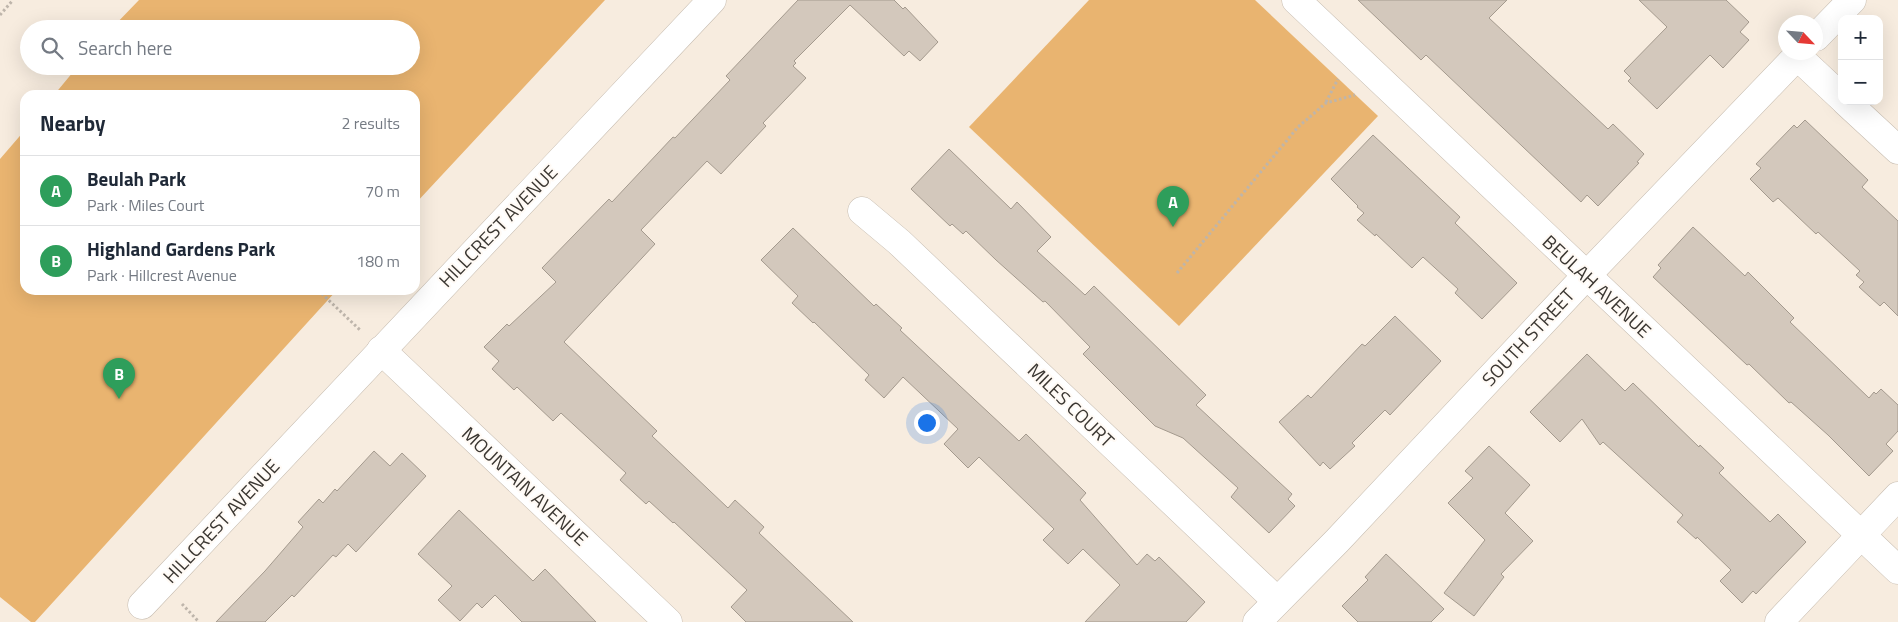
<!DOCTYPE html>
<html lang="en">
<head>
<meta charset="utf-8">
<style>
	:root { --surface:#fff; --page:#f2f2f3; --text:#1f2937; --muted:#747a83; --line:#e0e1e3; --accent:#ea580c }
	body { margin:0; font-family:"Titillium Web",sans-serif; background:var(--page); color:var(--text) }
	.controls { position:absolute; right:15px; top:15px; display:grid; overflow:hidden; border-radius:10px; box-shadow:0 5px 20px #0002 }
	.controls button { width:45px; height:45px; display:grid; place-items:center; padding:0; border:0; border-bottom:1px solid var(--line); background:var(--surface); color:var(--text); font:25px sans-serif }
	.compass { position:absolute; left:1778px; top:15px; width:45px; height:45px; border-radius:50%; background:var(--surface); box-shadow:0 5px 20px #0002; rotate:116deg }
	.you { position:absolute; left:926px; top:422px; width:18px; height:18px; margin:-12px; border:4px solid #fff; border-radius:50%; background:#1a73e8; box-shadow:0 0 0 8px #1a73e833 }
	.badge { display:grid; place-items:center; width:32px; height:32px; border-radius:50%; background:var(--accent); color:#fff; font-size:16px; font-weight:700 }
	.pin { position:absolute; translate:-50% -41px; filter:drop-shadow(0 1px 2px #0008) }
	.pin::after { content:''; position:absolute; top:26px; width:18px; height:15px; background:inherit; clip-path:polygon(0 0,100% 0,50% 100%) }
	.list { margin:0; padding:0; list-style:none }
	h2 { display:flex; justify-content:space-between; align-items:center; height:65px; margin:0; padding:0 20px; font-size:21px }
	h2 small { font-size:16px; font-weight:400; color:var(--muted) }
	.list li { display:grid; grid-template-columns:32px 1fr auto; gap:15px; align-items:center; box-sizing:border-box; height:70px; padding:0 20px; border-top:1px solid var(--line) }
	.list b { display:block; font-size:19px; white-space:nowrap }
	.list p { margin:0; font-size:16px; white-space:nowrap; color:var(--muted) }
	.list em { font-size:16px; font-style:normal; color:var(--muted) }
	.icon { flex:none; width:28px; height:28px; fill:none; stroke:currentColor; stroke-width:2; stroke-linecap:round; stroke-linejoin:round }
	.map { position:relative; flex:none; width:1898px; height:622px; overflow:hidden }
	.search { position:absolute; background:var(--surface); box-shadow:0 5px 20px #0002; left:20px; top:20px; width:400px; height:55px; display:flex; align-items:center; gap:12px; box-sizing:border-box; padding:0 18px; border-radius:28px; color:var(--muted); font-size:19px }
	.panel { position:absolute; background:var(--surface); box-shadow:0 5px 20px #0002; left:20px; top:90px; width:400px; height:205px; border-radius:15px }
	.map>svg:first-child { display:block }
	.green { fill:#e9b470 }
	.building { fill:#d3c8bc; stroke:#a49a8e }
	.lines { fill:none; stroke-linecap:round; stroke-linejoin:round }
	.minor-casing { stroke:#c6bcb0; stroke-width:29 }
	.path { stroke:#beb5ab; stroke-width:3; stroke-dasharray:2.5 2.5; stroke-linecap:butt }
	.minor { stroke:#fff; stroke-width:28 }
	.labels { text-anchor:middle; stroke-width:4; stroke-linejoin:round; paint-order:stroke }
	.street-label { font-size:19px; fill:#3b3732; stroke:#fffaf5 }
</style>
</head>
<body>
<div class="map">
<svg width="1898" height="622" viewBox="0 0 1898 622">
	<rect width="100%" height="100%" fill="#f7ecdf"/>
	<!-- green -->
	<g class="green">
		<polygon points="139,0 605,0 415,204 415,95 54,95 78,66 411,66 411,29 111,29"/>
		<polygon points="1089,0 1255,0 1378,116 1179,326 969,127"/>
		<polygon points="25,130 25,290 337,290 35,622 31,622 0,597 0,159"/>
	</g>
	<!-- building -->
	<g class="building">
		<polygon points="798,0 894,0 903,9 905,7 938,42 920,61 909,51 904,56 850,5 794,61 796,63 793,66 806,78 763,123 766,126 721,174 707,161 641,230 655,244 564,342 657,431 652,436 728,508 735,500 764,527 759,533 853,622 746,622 731,607 747,590 674,522 673,523 649,501 646,504 620,480 626,473 561,413 553,421 517,387 514,390 492,369 499,361 484,347 507,324 509,326 556,282 542,268 609,199 612,202 673,137 675,138 730,80 726,76"/>
		<polygon points="1358,0 1507,0 1489,18 1608,129 1613,124 1644,154 1637,162 1639,163 1598,206 1587,195 1581,202 1426,55 1421,60"/>
		<polygon points="1639,0 1726,0 1749,22 1740,32 1749,40 1723,68 1710,55 1657,109 1628,81 1631,78 1624,71 1667,27"/>
		<polygon points="1805,120 1868,180 1862,187 1898,221 1898,316 1884,302 1880,306 1859,287 1864,282 1856,275 1860,271 1818,232 1816,234 1778,198 1773,202 1750,179 1761,168 1756,164 1794,125 1797,128"/>
		<polygon points="1373,135 1460,217 1455,223 1517,283 1482,319 1455,293 1458,289 1423,257 1412,268 1376,234 1375,236 1357,220 1364,213 1357,207 1358,206 1331,179"/>
		<polygon points="949,149 1011,209 1017,202 1051,237 1037,251 1085,295 1094,286 1206,395 1196,405 1292,494 1288,499 1295,506 1269,533 1231,497 1238,488 1183,438 1155,426 1083,354 1090,347 1045,301 1043,302 996,260 966,231 963,234 952,224 950,226 911,189"/>
		<polygon points="1693,227 1745,276 1748,272 1794,318 1790,322 1869,398 1874,392 1876,394 1881,389 1898,405 1898,431 1886,444 1893,451 1869,476 1828,435 1791,402 1789,403 1749,364 1747,365 1653,277 1661,268 1658,265"/>
		<polygon points="793,228 874,306 876,304 902,328 900,330 1019,441 1026,434 1086,493 1080,500 1137,565 1147,554 1155,561 1159,557 1205,602 1186,622 1085,622 1120,585 1083,549 1068,564 1043,540 1054,529 979,457 968,468 944,444 958,429 903,377 884,398 865,380 869,375 814,322 813,323 792,303 798,296 761,260"/>
		<polygon points="1395,316 1441,361 1390,415 1385,410 1352,443 1355,446 1330,469 1323,462 1320,466 1279,422 1308,395 1311,398 1362,344 1365,346"/>
		<polygon points="1587,354 1625,391 1633,383 1699,447 1700,445 1724,468 1719,473 1770,522 1778,514 1806,542 1756,594 1753,591 1742,603 1720,581 1731,570 1697,537 1696,539 1677,522 1683,515 1603,442 1600,445 1582,419 1560,442 1530,412"/>
		<polygon points="1489,446 1530,485 1505,513 1533,541 1501,574 1504,577 1474,616 1444,593 1485,540 1448,503 1473,478 1465,471"/>
		<polygon points="374,451 390,466 402,453 426,476 356,552 348,544 336,557 333,555 294,597 292,595 265,622 216,622 265,571 303,527 298,522 319,499 323,503 335,489 337,491"/>
		<polygon points="459,510 533,581 545,569 596,622 522,622 495,595 482,608 477,603 460,621 438,600 452,586 418,554"/>
		<polygon points="1386,554 1444,609 1431,622 1358,622 1342,606 1368,580 1365,577"/>
	</g>
	<g class="lines">
		<!-- minor casing -->
		<g class="minor-casing">
			<g id="minor">
				<polyline points="1296,0 1898,570"/>
				<polyline points="1816,37 1852,0"/>
				<polyline points="1797,56 1842,98"/>
				<polyline points="1845,101 1898,150"/>
				<polyline points="862,211 899,242 1277,601"/>
				<polyline points="381,350 668,622"/>
				<polyline points="142,605 712,0"/>
				<polyline points="1257,622 1337,541 1586,276 1801,52"/>
				<polyline points="1779,622 1898,496"/>
			</g>
		</g>
		<!-- path -->
		<g class="path">
			<polyline points="0,15 13,0"/>
			<polyline points="1326,102 1338,79"/>
			<polyline points="1177,273 1298,127 1326,103 1355,95"/>
			<polyline points="318,290 360,330"/>
			<polyline points="182,604 199,622"/>
		</g>
		<!-- minor -->
		<use href="#minor" class="minor"/>
	</g>
	<g class="labels">
		<!-- street labels -->
		<g class="street-label">
			<text transform="translate(498 226) rotate(-46)" y="7">HILLCREST AVENUE</text>
			<text transform="translate(1597 286) rotate(43)" y="7">BEULAH AVENUE</text>
			<text transform="translate(1528 337) rotate(-47)" y="7">SOUTH STREET</text>
			<text transform="translate(1071 405) rotate(44)" y="7">MILES COURT</text>
			<text transform="translate(525 486) rotate(43)" y="7">MOUNTAIN AVENUE</text>
			<text transform="translate(221 521) rotate(-47)" y="7">HILLCREST AVENUE</text>
		</g>
	</g>
</svg>
<div class="controls">
<button>+</button>
<button>−</button>
</div>
<svg class="compass" viewBox="-18 -18 36 36"><path d="M0-13l5 13h-10z" fill="#e53935"/><path d="M0 13l5-13h-10z" fill="#747a83"/></svg>
<div class="you"></div>
<div class="pin badge" style="left:1173px;top:227px;background:#2e9e5b">A</div>
<div class="pin badge" style="left:119px;top:399px;background:#2e9e5b">B</div>
<div class="search"><svg class="icon" aria-label="search" viewBox="0 0 24 24"><circle cx="10" cy="10" r="6"/><path d="M15 15l6 6"/></svg>Search here</div>
<section class="panel">
<h2>Nearby<small>2 results</small></h2>
<ul class="list">
<li><span class="badge" style="background:#2e9e5b">A</span><div><b>Beulah Park</b><p>Park · Miles Court</p></div><em>70 m</em></li>
<li><span class="badge" style="background:#2e9e5b">B</span><div><b>Highland Gardens Park</b><p>Park · Hillcrest Avenue</p></div><em>180 m</em></li>
</ul>
</section>
</div>
</body>
</html>
